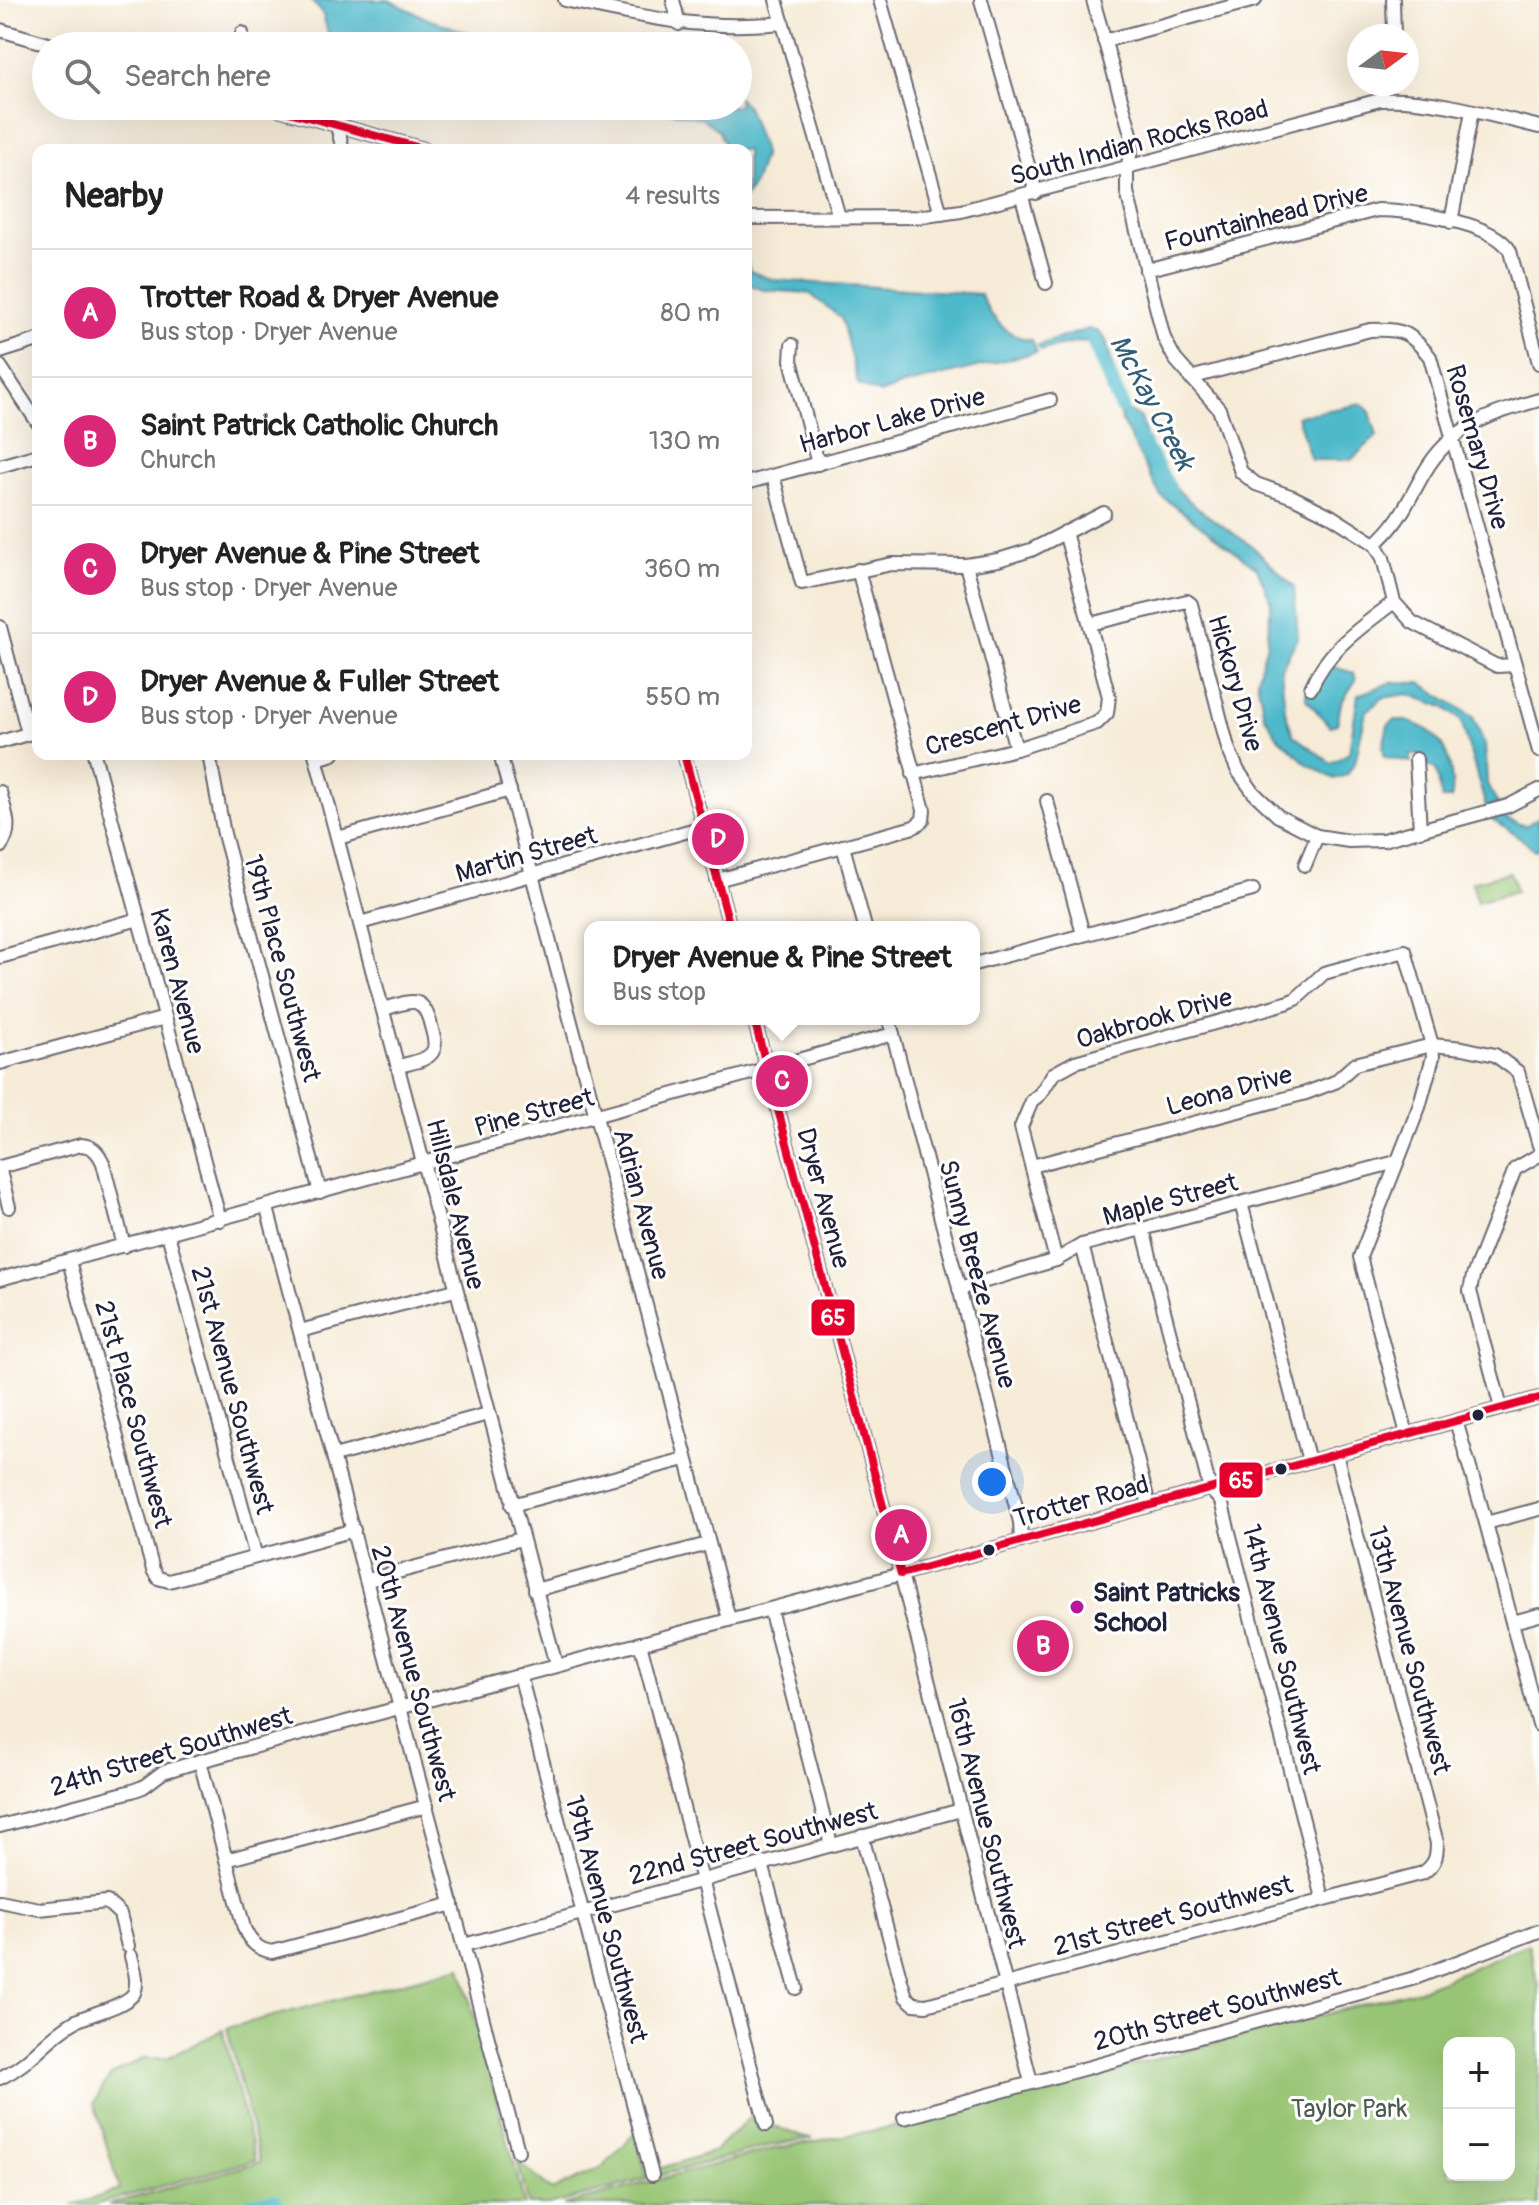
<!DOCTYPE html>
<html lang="en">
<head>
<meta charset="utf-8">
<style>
	:root { --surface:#fff; --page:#f2f2f2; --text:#222; --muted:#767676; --line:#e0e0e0; --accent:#db2777 }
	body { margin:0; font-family:Pangolin,sans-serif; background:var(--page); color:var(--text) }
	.controls { position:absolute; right:24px; bottom:24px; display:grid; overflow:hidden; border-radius:16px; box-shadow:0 8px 32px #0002 }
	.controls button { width:72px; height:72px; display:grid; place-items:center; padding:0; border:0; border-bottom:2px solid var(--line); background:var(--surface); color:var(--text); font:40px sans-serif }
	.compass { position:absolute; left:1347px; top:24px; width:72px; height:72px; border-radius:50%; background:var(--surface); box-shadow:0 8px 32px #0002; rotate:75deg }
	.you { position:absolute; left:992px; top:1482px; width:28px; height:28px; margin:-20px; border:6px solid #fff; border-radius:50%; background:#1a73e8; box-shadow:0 0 0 12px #1a73e833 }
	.badge { display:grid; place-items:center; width:52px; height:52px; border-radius:50%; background:var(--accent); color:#fff; font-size:26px; font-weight:700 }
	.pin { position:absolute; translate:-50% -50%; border:4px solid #fff; box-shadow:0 2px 8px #0006 }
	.popup { position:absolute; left:584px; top:921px; width:396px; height:104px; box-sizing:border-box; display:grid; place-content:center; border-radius:16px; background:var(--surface); filter:drop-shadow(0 2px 6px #0005); font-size:26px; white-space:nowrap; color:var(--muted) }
	.popup b { font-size:30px; color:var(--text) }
	.popup::after { content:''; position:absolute; left:50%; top:100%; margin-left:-16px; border:16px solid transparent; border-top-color:var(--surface) }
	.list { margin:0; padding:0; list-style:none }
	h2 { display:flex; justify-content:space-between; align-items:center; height:104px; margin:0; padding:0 32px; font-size:34px }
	h2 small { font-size:26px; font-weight:400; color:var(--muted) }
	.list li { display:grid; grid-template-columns:52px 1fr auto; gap:24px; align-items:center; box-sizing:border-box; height:128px; padding:0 32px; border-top:2px solid var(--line) }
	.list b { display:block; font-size:30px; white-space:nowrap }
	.list p { margin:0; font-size:26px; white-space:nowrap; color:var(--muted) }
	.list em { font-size:26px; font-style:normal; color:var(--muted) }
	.icon { flex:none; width:44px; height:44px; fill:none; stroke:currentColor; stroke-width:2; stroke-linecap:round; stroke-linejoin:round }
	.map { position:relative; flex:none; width:1539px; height:2205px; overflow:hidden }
	.search { position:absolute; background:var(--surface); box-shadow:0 8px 32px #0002; left:32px; top:32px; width:720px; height:88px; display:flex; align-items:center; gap:20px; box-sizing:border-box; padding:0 28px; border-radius:44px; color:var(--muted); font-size:30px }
	.panel { position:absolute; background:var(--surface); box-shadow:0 8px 32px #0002; left:32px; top:144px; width:720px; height:616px; border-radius:16px }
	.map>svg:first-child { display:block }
	.green { fill:#98c574; stroke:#5d7458; stroke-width:2; fill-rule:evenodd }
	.water { fill:#4eb9cb; stroke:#386e83; stroke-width:2 }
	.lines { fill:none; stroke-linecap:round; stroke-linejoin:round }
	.river { stroke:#4eb9cb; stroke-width:16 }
	.minor-casing { stroke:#6c6872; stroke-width:16 }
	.minor { stroke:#fff; stroke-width:12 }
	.bus-1-casing { stroke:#fff; stroke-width:14 }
	.bus-1 { stroke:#e4002b; stroke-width:8 }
	.bus-dot { fill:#22223b; stroke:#fff; stroke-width:3 }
	.poi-dot { fill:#b5179e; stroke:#fff; stroke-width:3 }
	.labels { text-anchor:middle; stroke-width:6; stroke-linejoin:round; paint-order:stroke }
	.street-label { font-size:26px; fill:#22223b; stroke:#fff }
	.poi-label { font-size:26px; font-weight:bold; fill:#22223b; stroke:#fff; text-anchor:start }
	.park-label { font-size:26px; fill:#4b5b4f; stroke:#fff }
	.water-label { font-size:28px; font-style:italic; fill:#345e75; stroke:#fff }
	.line-badge { stroke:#fff; stroke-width:3 }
	.badge-label { font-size:22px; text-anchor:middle; font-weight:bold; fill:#fff }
</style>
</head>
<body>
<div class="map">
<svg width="1539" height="2205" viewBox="0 0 1539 2205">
	<rect width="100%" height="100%" fill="#fff"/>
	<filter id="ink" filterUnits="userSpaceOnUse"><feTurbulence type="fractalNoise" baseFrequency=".0125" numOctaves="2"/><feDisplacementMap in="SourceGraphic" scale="16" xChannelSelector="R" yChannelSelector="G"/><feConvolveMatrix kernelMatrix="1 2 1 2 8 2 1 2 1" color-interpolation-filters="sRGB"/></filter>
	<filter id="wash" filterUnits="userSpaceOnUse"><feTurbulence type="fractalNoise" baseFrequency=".006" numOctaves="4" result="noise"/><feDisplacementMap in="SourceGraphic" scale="32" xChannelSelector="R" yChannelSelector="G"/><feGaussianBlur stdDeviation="1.8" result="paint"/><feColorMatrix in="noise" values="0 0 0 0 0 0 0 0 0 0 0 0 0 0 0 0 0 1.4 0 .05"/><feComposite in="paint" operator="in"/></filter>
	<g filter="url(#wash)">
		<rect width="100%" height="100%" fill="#f6ebd7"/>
		<!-- green -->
		<g class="green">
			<polygon points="1510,872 1516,891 1477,902 1472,882"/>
			<path d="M1528,1944L1539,1987V2205H564L773,2149L909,2124L1421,1989ZM1509,2043V2175H1449V2043Z"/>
			<polygon points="461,1967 525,2205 108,2205 260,2162 227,2028"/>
			<polygon points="223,2030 255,2160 94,2205 72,2205 120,2190 94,2103 110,2076 143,2058 167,2058"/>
			<polygon points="749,2118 760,2121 762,2130 771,2128 771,2125 803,2137 813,2138 772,2145 657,2176 655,2170 715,2151"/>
			<polygon points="635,2133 647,2179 549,2205 529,2205 516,2156 519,2162 552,2191 604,2166"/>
		</g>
		<!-- water -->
		<g class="water">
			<polygon points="310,0 389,0 428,19 486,39 515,46 332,46 322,12"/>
			<polygon points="738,98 747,106 764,153 755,181 746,196 746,150 727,150 718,130 701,118 639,106 738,106"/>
			<path d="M746,259L750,271L773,280L980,294C990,317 1006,337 1032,340L1037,352L900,386L880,394L858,384L841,318L809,293L763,290L746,283Z"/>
			<polygon points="1088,329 1099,332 1106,340 1123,409 1141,418 1155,469 1197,508 1253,547 1294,587 1298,637 1281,669 1285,710 1293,735 1331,763 1349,753 1358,695 1392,682 1421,683 1473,717 1485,745 1487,784 1498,804 1486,807 1461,720 1444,707 1408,694 1382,698 1366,712 1355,762 1347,775 1334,779 1306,763 1277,736 1264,715 1257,679 1267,644 1271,602 1257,568 1160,495 1121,420 1110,375 1097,349 1084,341 1041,350 1038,345"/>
			<polygon points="1362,404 1370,412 1377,436 1351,460 1311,460 1297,416"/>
			<polygon points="1328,665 1354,673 1356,680 1341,703 1337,724 1330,726 1306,699 1306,693"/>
			<path d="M1395,720C1428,722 1447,741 1451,773C1452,783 1454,790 1451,799H1442L1436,769L1421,762L1420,754L1411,755V762L1385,757L1383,747L1388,725Z"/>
			<polygon points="1503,812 1506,819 1525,826 1539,817 1539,849 1535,850 1518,836 1491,819 1490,816"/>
		</g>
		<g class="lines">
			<!-- river -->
			<g class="river">
				<polyline points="1095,343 1121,406"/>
				<polyline points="1140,440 1169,489"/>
				<polyline points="251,2205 275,2202 276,2205"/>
			</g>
		</g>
	</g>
	<g filter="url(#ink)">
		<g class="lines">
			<!-- minor casing -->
			<g class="minor-casing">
				<g id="minor">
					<path d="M565,0C643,17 701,31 782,23"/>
					<polyline points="673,0 679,24"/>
					<polyline points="776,0 839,217"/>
					<polyline points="880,0 941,214"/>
					<polyline points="981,0 1036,193"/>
					<polyline points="1093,0 1133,141 1127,169 1127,192 1164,338 1175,359 1219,409 1241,472 1256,484 1293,497 1331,516 1375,544 1383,558 1394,602 1412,622 1497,666 1515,665"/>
					<polyline points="1393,0 1394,36"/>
					<polyline points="0,30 55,46"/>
					<polyline points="1104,41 1255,0"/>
					<polyline points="239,46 242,33"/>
					<polyline points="267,106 428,150"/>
					<polyline points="337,126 343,150"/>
					<polyline points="1022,197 1046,283"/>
					<path d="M746,218L918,217L961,211L1380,100C1430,97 1490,115 1539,127"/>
					<polyline points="1451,222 1472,111"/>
					<path d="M1146,270L1377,210C1409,210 1494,222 1510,251L1539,363"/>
					<polyline points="792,345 791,360 818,464"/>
					<polyline points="0,352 38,340"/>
					<polyline points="0,366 38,423"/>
					<path d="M1190,378L1370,330C1402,328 1410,332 1430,357L1539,751"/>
					<polyline points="0,466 38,455"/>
					<polyline points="773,476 802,583 892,564 966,565 998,560 1031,550 1104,513"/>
					<polyline points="746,483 1050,400"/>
					<path d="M1375,544C1399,524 1409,499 1424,473C1451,426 1490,414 1539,400"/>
					<polyline points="966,565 1016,749"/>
					<polyline points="1090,624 1187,601 1191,604 1228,748 1238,771 1254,793 1278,816 1317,836 1349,841 1383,840 1508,806 1539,790"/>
					<polyline points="0,627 28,733"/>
					<path d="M1311,688C1328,648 1362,627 1394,602"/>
					<polyline points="0,742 38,731"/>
					<polyline points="94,754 220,1220"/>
					<polyline points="209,754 224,834 320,1192"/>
					<polyline points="315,754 556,1665"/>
					<polyline points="500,754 729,1619"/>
					<polyline points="684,754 730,927"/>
					<polyline points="317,759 333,754"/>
					<polyline points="1416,759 1420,831"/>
					<polyline points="913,774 1016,749 1097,723 1107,713 1109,697 1065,532"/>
					<path d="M0,792C5,812 14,829 0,847"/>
					<polyline points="1047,801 1083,934"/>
					<polyline points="338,838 510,790"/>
					<polyline points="843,846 865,927"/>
					<polyline points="1305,865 1317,836"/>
					<polyline points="717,880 914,827 923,820 924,810 858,570"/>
					<polyline points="360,923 703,827"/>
					<polyline points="0,957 139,919"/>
					<polyline points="974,964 1253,890"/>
					<path d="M384,1009C411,1001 423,993 431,1026C433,1034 437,1044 433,1051C428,1061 409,1063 399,1066"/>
					<polyline points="754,1019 901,1574 1031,2082"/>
					<polyline points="889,1019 1020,1522 1021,1541"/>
					<polyline points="0,1063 165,1018"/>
					<polyline points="1032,1166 1306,1093 1335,1082 1355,1064 1432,1045 1463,1048 1495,1055 1518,1072 1539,1145"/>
					<path d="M0,1167L81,1145C93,1146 98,1152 103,1163L124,1246"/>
					<polyline points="0,1171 9,1207"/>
					<polyline points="1241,1203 1309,1461"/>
					<polyline points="267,1208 518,2151"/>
					<polyline points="1143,1229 1210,1489 1221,1501 1323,1898"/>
					<polyline points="168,1234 256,1557"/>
					<polyline points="1082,1245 1149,1505"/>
					<polyline points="1056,1260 1021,1127 1032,1101 1041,1093 1053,1074 1075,1062 1286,1003 1296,999 1324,973 1405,951 1432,1045 1433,1057 1419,1107 1360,1257 1407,1434"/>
					<polyline points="69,1261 153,1570 158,1578 169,1581 354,1530"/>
					<polyline points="0,1279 893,1034"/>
					<polyline points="959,1289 1056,1260 1082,1245 1396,1162"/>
					<polyline points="300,1331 455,1290"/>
					<polyline points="1501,1408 1470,1291 1473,1276 1515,1169 1539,1155"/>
					<polyline points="1456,1421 1486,1523 1539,1725"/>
					<polyline points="334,1456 488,1414"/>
					<polyline points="512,1505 685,1459"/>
					<polyline points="1486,1523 1539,1509"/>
					<polyline points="368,1580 521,1539"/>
					<polyline points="535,1590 708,1544"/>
					<polyline points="770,1609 831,1845"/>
					<polyline points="1513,1622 1539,1615"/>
					<polyline points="640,1643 766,2125"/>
					<polyline points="520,1675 652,2175"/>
					<path d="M200,1761L244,1928C250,1942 257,1949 272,1952L453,1904"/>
					<polyline points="0,1826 132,1791 143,1787 163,1772 200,1761 901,1574 1539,1398"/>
					<path d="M862,1836L901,1981L906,1997L914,2004L926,2005L1423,1873C1435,1864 1437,1858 1437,1843L1336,1454"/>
					<polyline points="226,1860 427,1806"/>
					<polyline points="762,1864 796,1988"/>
					<polyline points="0,1901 39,1909 107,1902 120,1914 128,1946"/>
					<polyline points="464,1945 961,1810"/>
					<path d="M0,2078C32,2063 46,2038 74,2022C88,2014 127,2006 134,1993C139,1982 134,1968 131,1956"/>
					<polyline points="904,2118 1415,1978 1539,1931"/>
				</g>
			</g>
			<!-- minor -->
			<use href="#minor" class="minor"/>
			<!-- bus-1 casing -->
			<g class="bus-1-casing">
				<g id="bus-1">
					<polyline points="267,106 428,150"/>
					<polyline points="684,754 730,927"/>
					<polyline points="754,1019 901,1574 1539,1398"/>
				</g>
			</g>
			<!-- bus-1 -->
			<use href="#bus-1" class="bus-1"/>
		</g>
	</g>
	<!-- markers -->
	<g class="bus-dot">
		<circle cx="1478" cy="1415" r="7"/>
		<circle cx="1281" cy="1469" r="7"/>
		<circle cx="989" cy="1550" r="7"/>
	</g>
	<circle class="poi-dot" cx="1077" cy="1607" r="8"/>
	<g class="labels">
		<!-- street labels -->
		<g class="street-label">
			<text transform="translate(1139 142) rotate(-15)" y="9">South Indian Rocks Road</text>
			<text transform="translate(1266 217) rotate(-14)" y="9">Fountainhead Drive</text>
			<text transform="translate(892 420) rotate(-15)" y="9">Harbor Lake Drive</text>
			<text transform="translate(1478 447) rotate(74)" y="9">Rosemary Drive</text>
			<text transform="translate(1236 683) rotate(74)" y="9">Hickory Drive</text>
			<text transform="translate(1003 725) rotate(-16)" y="9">Crescent Drive</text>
			<text transform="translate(526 854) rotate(-16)" y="9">Martin Street</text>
			<text transform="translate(283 968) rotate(75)" y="9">19th Place Southwest</text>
			<text transform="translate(178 981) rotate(75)" y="9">Karen Avenue</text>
			<text transform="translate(1154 1018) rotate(-16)" y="9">Oakbrook Drive</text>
			<text transform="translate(1229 1090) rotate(-15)" y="9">Leona Drive</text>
			<text transform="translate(534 1112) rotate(-15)" y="9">Pine Street</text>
			<text transform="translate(824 1198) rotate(75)" y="9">Dryer Avenue</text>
			<text transform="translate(1170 1199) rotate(-15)" y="9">Maple Street</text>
			<text transform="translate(456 1204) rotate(76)" y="9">Hillsdale Avenue</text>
			<text transform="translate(642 1204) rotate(75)" y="9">Adrian Avenue</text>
			<text transform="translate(978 1274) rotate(75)" y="9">Sunny Breeze Avenue</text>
			<text transform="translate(233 1390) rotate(75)" y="9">21st Avenue Southwest</text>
			<text transform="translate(134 1414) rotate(75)" y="9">21st Place Southwest</text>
			<text transform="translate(1081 1501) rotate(-15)" y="9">Trotter Road</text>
			<text transform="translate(1282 1649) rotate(76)" y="9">14th Avenue Southwest</text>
			<text transform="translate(1410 1650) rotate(75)" y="9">13th Avenue Southwest</text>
			<text transform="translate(414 1673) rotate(75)" y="9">20th Avenue Southwest</text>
			<text transform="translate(171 1751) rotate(-17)" y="9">24th Street Southwest</text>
			<text transform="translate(987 1823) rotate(76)" y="9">16th Avenue Southwest</text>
			<text transform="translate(753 1843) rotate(-15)" y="9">22nd Street Southwest</text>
			<text transform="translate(1173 1915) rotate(-15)" y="9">21st Street Southwest</text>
			<text transform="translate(607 1919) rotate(75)" y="9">19th Avenue Southwest</text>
			<text transform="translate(1217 2009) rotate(-15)" y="9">20th Street Southwest</text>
		</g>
		<!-- poi labels -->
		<g class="poi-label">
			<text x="1093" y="1601">Saint Patricks<tspan x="1093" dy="30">School</tspan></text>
		</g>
		<!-- park labels -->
		<g class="park-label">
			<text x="1349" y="2117">Taylor Park</text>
		</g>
		<!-- water labels -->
		<g class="water-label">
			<text transform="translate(1153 402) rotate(62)" y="10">McKay Creek</text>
		</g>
	</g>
	<g class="line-badge">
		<rect x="810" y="1298" width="46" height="39" rx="8" fill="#e4002b"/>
		<rect x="1218" y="1461" width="46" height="38" rx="8" fill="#e4002b"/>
	</g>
	<g class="badge-label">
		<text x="833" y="1325">65</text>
		<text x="1241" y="1488">65</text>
	</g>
</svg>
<div class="controls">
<button>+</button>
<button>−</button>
</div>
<svg class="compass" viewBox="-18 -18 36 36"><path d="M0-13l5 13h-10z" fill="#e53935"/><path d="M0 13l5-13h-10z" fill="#767676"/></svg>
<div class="you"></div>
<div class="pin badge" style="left:901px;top:1535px">A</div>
<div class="pin badge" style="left:1043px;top:1646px">B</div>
<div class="pin badge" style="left:782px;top:1081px">C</div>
<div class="popup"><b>Dryer Avenue &amp; Pine Street</b>Bus stop</div>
<div class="pin badge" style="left:718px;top:839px">D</div>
<div class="search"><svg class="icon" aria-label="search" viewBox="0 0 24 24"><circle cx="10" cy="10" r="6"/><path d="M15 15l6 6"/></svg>Search here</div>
<section class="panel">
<h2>Nearby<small>4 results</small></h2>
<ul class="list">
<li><span class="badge">A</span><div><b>Trotter Road &amp; Dryer Avenue</b><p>Bus stop · Dryer Avenue</p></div><em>80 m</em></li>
<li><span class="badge">B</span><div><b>Saint Patrick Catholic Church</b><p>Church</p></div><em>130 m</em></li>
<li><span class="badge">C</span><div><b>Dryer Avenue &amp; Pine Street</b><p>Bus stop · Dryer Avenue</p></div><em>360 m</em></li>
<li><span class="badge">D</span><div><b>Dryer Avenue &amp; Fuller Street</b><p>Bus stop · Dryer Avenue</p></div><em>550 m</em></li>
</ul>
</section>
</div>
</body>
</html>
